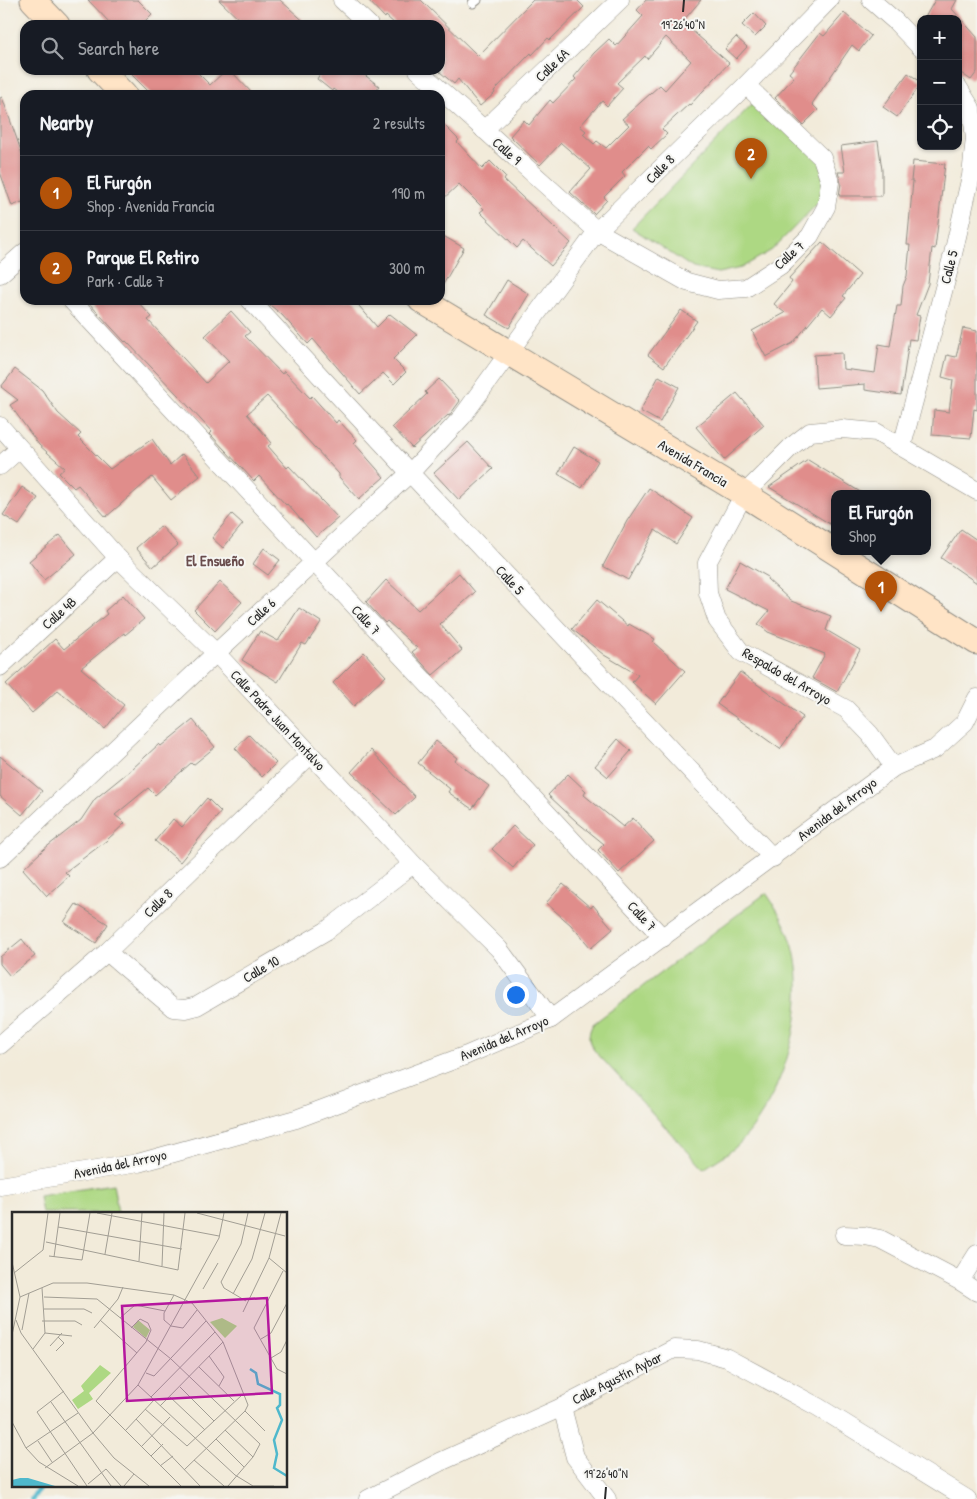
<!DOCTYPE html>
<html lang="en">
<head>
<meta charset="utf-8">
<style>
	:root { --surface:#171b24; --page:#242831; --text:#f1f3f6; --muted:#9ea1a6; --line:#363941; --accent:#b45309 }
	body { margin:0; font-family:"Patrick Hand",sans-serif; background:var(--page); color:var(--text) }
	.controls { position:absolute; right:15px; top:15px; display:grid; overflow:hidden; border-radius:10px; box-shadow:0 1px 4px #0004 }
	.controls button { width:45px; height:45px; display:grid; place-items:center; padding:0; border:0; border-bottom:1px solid var(--line); background:var(--surface); color:var(--text); font:25px sans-serif }
	.you { position:absolute; left:515px; top:994px; width:18px; height:18px; margin:-12px; border:4px solid #fff; border-radius:50%; background:#1a73e8; box-shadow:0 0 0 8px #1a73e833 }
	.badge { display:grid; place-items:center; width:32px; height:32px; border-radius:50%; background:var(--accent); color:#fff; font-size:16px; font-weight:700 }
	.pin { position:absolute; translate:-50% -41px; filter:drop-shadow(0 1px 2px #0008) }
	.pin::after { content:''; position:absolute; top:26px; width:18px; height:15px; background:inherit; clip-path:polygon(0 0,100% 0,50% 100%) }
	.popup { position:absolute; left:831px; top:490px; width:100px; height:65px; box-sizing:border-box; display:grid; place-content:center; border-radius:10px; background:var(--surface); filter:drop-shadow(0 1px 4px #0005); font-size:16px; white-space:nowrap; color:var(--muted) }
	.popup b { font-size:19px; color:var(--text) }
	.popup::after { content:''; position:absolute; left:50%; top:100%; margin-left:-10px; border:10px solid transparent; border-top-color:var(--surface) }
	.list { margin:0; padding:0; list-style:none }
	h2 { display:flex; justify-content:space-between; align-items:center; height:65px; margin:0; padding:0 20px; font-size:21px }
	h2 small { font-size:16px; font-weight:400; color:var(--muted) }
	.list li { display:grid; grid-template-columns:32px 1fr auto; gap:15px; align-items:center; box-sizing:border-box; height:75px; padding:0 20px; border-top:1px solid var(--line) }
	.list b { display:block; font-size:19px; white-space:nowrap }
	.list p { margin:0; font-size:16px; white-space:nowrap; color:var(--muted) }
	.list em { font-size:16px; font-style:normal; color:var(--muted) }
	.icon { flex:none; width:28px; height:28px; fill:none; stroke:currentColor; stroke-width:2; stroke-linecap:round; stroke-linejoin:round }
	.map { position:relative; flex:none; width:977px; height:1499px; overflow:hidden }
	.search { position:absolute; background:var(--surface); box-shadow:0 1px 4px #0004; left:20px; top:20px; width:425px; height:55px; display:flex; align-items:center; gap:12px; box-sizing:border-box; padding:0 18px; border-radius:15px; color:var(--muted); font-size:19px }
	.panel { position:absolute; background:var(--surface); box-shadow:0 1px 4px #0004; left:20px; top:90px; width:425px; height:215px; border-radius:15px }
	.map>svg:first-child { display:block }
	.green { fill:#add883; stroke:#6c8257 }
	.lines { fill:none; stroke-linecap:round; stroke-linejoin:round }
	.stream { stroke:#4fb8cc; stroke-width:5.5 }
	.building { fill:#e08d8b; fill-rule:evenodd }
	.service-casing { stroke:#8e8b82; stroke-width:11 }
	.minor-casing { stroke:#8e8b82; stroke-width:19 }
	.secondary-casing { stroke:#8e8b82; stroke-width:27 }
	.service { stroke:#fff; stroke-width:9 }
	.minor { stroke:#fff; stroke-width:18 }
	.secondary { stroke:#ffe4c6; stroke-width:25 }
	.ticks { fill:none; stroke:#2b2b2b; stroke-width:2 }
	.labels { text-anchor:middle; stroke-width:4; stroke-linejoin:round; paint-order:stroke }
	.street-label { font-size:14px; fill:#2b2b2b; stroke:#f6f6f2 }
	.neighbourhood-label { font-size:15px; font-weight:bold; fill:#6a4d4d; stroke:#f6f6f2 }
	.inset-river { fill:none; stroke:#4fb8cc; stroke-width:2.5 }
	.inset-road { fill:none; stroke:#a29e94; stroke-width:1 }
	.view { fill:#b5179e; fill-opacity:0.15; stroke:#b5179e; stroke-width:2.5 }
	.inset-edge { fill:none; stroke:#2b2b2b; stroke-width:2.5 }
	.ticks-label { font-size:12px; text-anchor:middle; fill:#2b2b2b; stroke:#f6f6f2; stroke-width:4; stroke-linejoin:round; paint-order:stroke }
</style>
</head>
<body>
<div class="map">
<svg width="977" height="1499" viewBox="0 0 977 1499">
	<rect width="100%" height="100%" fill="#f6f6f2"/>
	<filter id="ink" filterUnits="userSpaceOnUse"><feTurbulence type="fractalNoise" baseFrequency=".02" numOctaves="2"/><feDisplacementMap in="SourceGraphic" scale="10" xChannelSelector="R" yChannelSelector="G"/><feConvolveMatrix kernelMatrix="1 2 1 2 8 2 1 2 1" color-interpolation-filters="sRGB"/></filter>
	<filter id="wash" filterUnits="userSpaceOnUse"><feTurbulence type="fractalNoise" baseFrequency=".0096" numOctaves="4" result="noise"/><feDisplacementMap in="SourceGraphic" scale="20" xChannelSelector="R" yChannelSelector="G"/><feGaussianBlur stdDeviation="1.12" result="paint"/><feColorMatrix in="noise" values="0 0 0 0 0 0 0 0 0 0 0 0 0 0 0 0 0 1.4 0 .05"/><feComposite in="paint" operator="in"/></filter>
	<g filter="url(#wash)">
		<rect width="100%" height="100%" fill="#f2ebda"/>
		<!-- green -->
		<g class="green">
			<polygon points="755,101 824,158 822,199 772,250 741,268 718,273 693,268 632,228"/>
			<path d="M766,893C776,907 785,923 791,940C812,1002 785,1094 741,1142C732,1152 716,1160 704,1169L594,1050C587,1040 588,1034 593,1024Z"/>
			<polygon points="113,1184 118,1213 42,1213 39,1196"/>
		</g>
		<g class="lines">
			<!-- stream -->
			<polyline class="stream" points="32,1499 41,1485"/>
		</g>
		<g id="blocks">
			<!-- building -->
			<g class="building">
				<polygon points="88,0 138,0 152,14 141,25 112,25"/>
				<polygon points="219,0 280,0 308,25 245,25"/>
				<polygon points="368,0 421,0 478,56 533,0 577,0 584,7 550,40 548,38 532,55 531,53 494,91 495,93 480,106 458,79 454,84 440,72 440,25 396,25 386,16 385,18"/>
				<path d="M646,0H701L683,21L689,28L729,63L690,105L689,104L662,129L667,134L651,149L648,146L622,172L625,176L604,197L607,200L594,214L570,192L591,169L561,143L540,165L510,136L524,120L529,125L550,100L553,103L576,79L574,77L594,53L609,39L616,46L643,16L637,10ZM666,37L691,61L665,90L660,85L622,119L629,125L606,148L597,141L594,144L583,134L586,131L580,126L602,101L607,106L623,88L617,83L645,56L647,59Z"/>
				<polygon points="935,0 957,0 952,9 977,37 977,72 971,80 958,71 958,19 924,19"/>
				<polygon points="754,13 766,26 755,37 742,25"/>
				<polygon points="844,13 871,36 859,51 852,45 812,104 818,110 803,125 775,98 794,77 789,73 820,33 824,36"/>
				<polygon points="736,37 747,47 736,59 725,49"/>
				<polygon points="127,70 195,70 210,85 226,70 230,70 254,95 152,95"/>
				<polygon points="322,70 358,70 379,86 372,95 341,95 333,89 332,91 317,79"/>
				<polygon points="908,73 921,82 921,84 897,117 883,107"/>
				<polygon points="2,97 25,162 25,201 12,206 0,172 0,98"/>
				<polygon points="440,121 459,140 457,142 482,169 490,161 506,177 504,180 571,243 551,266 523,241 517,248 480,212 484,209 459,184 440,202"/>
				<polygon points="878,141 882,170 882,196 839,196 841,183 838,172 845,172 841,146"/>
				<polygon points="913,161 945,164 935,249 932,248 928,284 916,315 920,316 916,340 909,339 901,395 865,390 865,384 816,388 814,355 842,353 843,369 875,373 879,344 890,346 897,306 901,306 903,286 907,276 910,245 907,245 913,181 911,181"/>
				<polygon points="440,234 464,248 440,290"/>
				<polygon points="822,242 860,275 843,296 846,298 831,316 822,308 793,343 766,357 752,331 785,313 774,304 792,282 789,278"/>
				<polygon points="507,280 529,294 509,328 486,315"/>
				<polygon points="86,300 136,300 152,317 148,320 206,383 229,361 205,336 231,311 250,332 245,336 282,374 284,371 310,398 312,396 336,423 338,420 357,440 354,443 384,477 359,499 339,477 339,474 267,396 247,414 272,443 268,446 287,468 289,466 338,518 316,537 287,504 286,505 259,476 254,481 210,434 212,432 179,396 126,341 125,342"/>
				<polygon points="264,300 354,300 377,327 390,314 417,335 393,359 406,372 394,384 383,373 360,394 313,339 308,344 282,315"/>
				<polygon points="681,310 697,321 664,367 648,355"/>
				<polygon points="963,328 977,331 977,410 974,409 971,438 932,435 934,410 949,412 953,380 942,377 947,355 956,357"/>
				<polygon points="15,369 42,390 58,413 81,434 78,437 110,469 152,439 170,465 182,454 200,476 171,500 152,477 106,517 78,485 74,488 59,473 65,468 39,445 10,405 18,400 1,387"/>
				<polygon points="659,376 679,387 660,422 640,411"/>
				<polygon points="439,379 460,401 449,416 448,415 412,448 392,427 427,394 425,392"/>
				<polygon points="737,393 764,425 724,460 696,427"/>
				<polygon points="468,442 493,469 459,500 434,473"/>
				<polygon points="574,447 598,461 582,488 558,474"/>
				<polygon points="808,460 862,493 835,493 835,527 769,487"/>
				<polygon points="22,487 38,498 19,525 3,515"/>
				<polygon points="649,488 693,518 676,544 655,530 628,580 603,566 627,521"/>
				<polygon points="232,514 243,524 223,548 212,538"/>
				<polygon points="161,526 178,545 153,567 136,548"/>
				<polygon points="961,529 977,540 977,583 941,558"/>
				<polygon points="60,535 76,554 44,580 29,561"/>
				<polygon points="264,548 280,560 268,575 253,564"/>
				<polygon points="740,561 768,577 767,579 791,601 831,616 826,630 860,650 837,692 812,678 825,654 768,632 758,624 769,611 725,589"/>
				<polygon points="459,573 475,592 440,624 462,650 433,675 412,652 417,648 387,621 385,623 366,602 386,580 418,610"/>
				<polygon points="220,582 242,602 215,631 194,610"/>
				<polygon points="123,595 144,619 125,635 124,633 81,668 124,705 105,729 58,690 32,713 6,684 55,639 64,649 107,614 105,611"/>
				<polygon points="597,600 628,626 629,624 655,639 653,642 685,671 656,704 632,682 638,675 604,655 572,629"/>
				<polygon points="299,608 321,622 306,645 302,643 278,682 242,660 260,631 278,641"/>
				<polygon points="364,652 386,676 354,706 333,683"/>
				<polygon points="740,672 803,717 780,749 717,704"/>
				<polygon points="193,720 215,747 193,765 191,763 155,795 148,788 115,815 125,823 106,841 65,872 69,876 47,896 23,869 44,849 81,820 95,799 132,769 159,744 161,746"/>
				<polygon points="249,735 276,763 262,777 235,748"/>
				<polygon points="618,739 631,751 608,777 595,766"/>
				<polygon points="436,741 457,758 455,761 489,786 472,809 448,792 450,789 418,763"/>
				<polygon points="371,750 415,797 396,815 351,772"/>
				<polygon points="0,756 42,791 22,815 0,796"/>
				<polygon points="568,774 586,791 584,795 623,827 633,818 654,841 619,873 598,850 604,844 577,822 548,795"/>
				<polygon points="207,798 221,812 180,862 155,841 173,819 182,827"/>
				<polygon points="513,826 533,845 513,868 492,849"/>
				<polygon points="563,884 591,908 593,905 613,929 591,948 571,925 546,903"/>
				<polygon points="76,904 108,924 96,943 64,922"/>
				<polygon points="22,939 35,956 10,976 0,964 0,957"/>
			</g>
		</g>
	</g>
	<g filter="url(#ink)">
		<use href="#blocks" fill-opacity="0" stroke="#8e8b82" stroke-width="1"/>
		<g class="lines">
			<!-- service casing -->
			<g class="service-casing">
				<polyline id="service" points="473,3 477,0"/>
			</g>
			<!-- minor casing -->
			<g class="minor-casing">
				<g id="minor">
					<polyline points="342,0 369,25"/>
					<polyline points="871,0 895,21 921,48"/>
					<polyline points="418,70 597,231 687,282 718,290 746,288 781,265 810,236 826,207 830,182 822,158 746,85"/>
					<polyline points="484,130 620,0"/>
					<polyline points="0,274 25,252"/>
					<polyline points="71,300 663,938"/>
					<polyline points="250,300 410,473 773,858"/>
					<polyline points="0,426 118,558 216,653 413,864 499,949 551,1019"/>
					<polyline points="902,446 953,254 971,176 975,138 971,108 958,87"/>
					<polyline points="0,466 19,449"/>
					<polyline points="0,667 118,558"/>
					<polyline points="894,767 870,734 846,709 741,652 717,620 708,593 707,563 744,494 792,446 810,432 842,429 876,432 977,491"/>
					<polyline points="0,858 216,653 410,473 462,417 597,231 746,85 829,0"/>
					<polyline points="107,952 173,1008 185,1009 197,1006 326,931 413,864"/>
					<polyline points="0,1045 107,952 310,755"/>
					<polyline points="0,1186 138,1163 296,1119 467,1055 551,1019 894,767 935,749 965,722 977,698"/>
					<polyline points="844,1235 865,1236 880,1239 960,1281 977,1292"/>
					<polyline points="960,1281 977,1254"/>
					<polyline points="562,1407 575,1457 607,1499"/>
					<polyline points="368,1499 440,1462 562,1407 674,1349 698,1350 727,1358 818,1407 967,1499"/>
				</g>
			</g>
			<!-- secondary casing -->
			<g class="secondary-casing">
				<g id="secondary">
					<polyline points="33,0 57,25"/>
					<polyline points="100,70 124,95"/>
					<polyline points="421,300 744,494 977,642"/>
				</g>
			</g>
			<!-- service -->
			<use href="#service" class="service"/>
			<!-- minor -->
			<use href="#minor" class="minor"/>
			<!-- secondary -->
			<use href="#secondary" class="secondary"/>
		</g>
	</g>
	<!-- ticks -->
	<path class="ticks" d="M683,12L684,0M605,1499L606,1487"/>
	<g class="labels">
		<!-- street labels -->
		<g class="street-label">
			<text transform="translate(552 65) rotate(-44)" y="5">Calle 6A</text>
			<text transform="translate(507 151) rotate(42)" y="5">Calle 9</text>
			<text transform="translate(660 169) rotate(-45)" y="5">Calle 8</text>
			<text transform="translate(789 255) rotate(-42)" y="5">Calle 7</text>
			<text transform="translate(949 267) rotate(-76)" y="5">Calle 5</text>
			<text transform="translate(693 463) rotate(31)" y="5">Avenida Francia</text>
			<text transform="translate(510 580) rotate(47)" y="5">Calle 5</text>
			<text transform="translate(261 612) rotate(-43)" y="5">Calle 6</text>
			<text transform="translate(59 613) rotate(-42)" y="5">Calle 4B</text>
			<text transform="translate(366 620) rotate(47)" y="5">Calle 7</text>
			<text transform="translate(787 676) rotate(30)" y="5">Respaldo del Arroyo</text>
			<text transform="translate(278 720) rotate(47)" y="5">Calle Padre Juan Montalvo</text>
			<text transform="translate(837 809) rotate(-37)" y="5">Avenida del Arroyo</text>
			<text transform="translate(158 903) rotate(-44)" y="5">Calle 8</text>
			<text transform="translate(642 916) rotate(47)" y="5">Calle 7</text>
			<text transform="translate(261 969) rotate(-30)" y="5">Calle 10</text>
			<text transform="translate(504 1038) rotate(-23)" y="5">Avenida del Arroyo</text>
			<text transform="translate(120 1164) rotate(-12)" y="5">Avenida del Arroyo</text>
			<text transform="translate(617 1378) rotate(-27)" y="5">Calle Agustín Aybar</text>
		</g>
		<!-- neighbourhood labels -->
		<g class="neighbourhood-label">
			<text x="215" y="566">El Ensueño</text>
		</g>
	</g>
	<!-- overview -->
	<g transform="translate(12 1212)">
		<rect width="275" height="275" fill="#f2ebda"/>
		<path d="M210,106L225,114L213,126L198,110ZM126,108L138,118L134,126L121,115ZM88,153L99,161L77,181L81,187L66,197L60,188L72,179L69,174Z" fill="#add883"/>
		<path d="M8,266H16L43,274H0V268Z" fill="#4fb8cc"/>
		<path class="inset-river" d="M238,157L244,161L246,172L268,182V193L265,196L270,208L262,228L265,242L262,256L275,264"/>
		<path class="inset-road" d="M85,1L207,24M185,1L273,24M46,15L170,37M34,30L166,58L173,1M93,42L100,1M37,44L70,48L78,1M42,45L48,1M257,46L275,61M127,49L130,1M0,50L8,85L0,123M150,54L152,1M271,59L242,116L265,157L275,162M2,61L31,38L36,1M191,77L206,51M221,82L240,47L253,1M162,83L152,101V108L159,114L171,116L185,98M8,85L41,71H75L162,83L180,91L211,130L236,193L233,199M32,85L85,87L159,147L248,232L241,245L216,274M234,89L212,76L209,70L229,32L236,1M32,97H72L80,101M231,100L257,46L269,1M108,106L123,93L153,99M4,108L9,121L81,221L102,246L137,274M88,108L125,141M30,109H63L70,113M82,116L106,87L111,75M119,116L128,107L136,111L139,118L134,130L84,189L169,274M10,118L17,81M33,121L60,124M249,127L259,121L275,91M38,134L50,121M21,137L33,121L30,76M44,139L52,131L46,125M197,144L212,165L207,174M259,146L269,140L275,128M187,155L222,189M134,161L142,164L194,109M126,173L223,263L241,274H262M168,175L202,209M52,179L25,200L75,274M139,185L203,120M158,185L193,218M39,190L99,274M148,194L211,130M133,197L175,234L230,183M233,199L253,219M124,207L188,274M0,210L14,236L27,250L66,274M213,218L241,245M113,219L142,188M204,227L232,255M26,229L40,250M129,235L158,205M14,236L66,201M139,244L151,232M182,248L212,274M148,254L161,244M33,256L81,221L126,173L207,26L212,1M172,258L233,199M76,272L94,257L109,274M112,274L122,262"/>
		<path class="view" d="M255,86L260,181L115,189L110,94Z"/>
		<rect width="275" height="275" class="inset-edge"/>
	</g>
	<g class="ticks-label">
		<text x="683" y="29">19°26'40"N</text>
		<text x="606" y="1478">19°26'40"N</text>
	</g>
</svg>
<div class="controls">
<button>+</button>
<button>−</button>
<button><svg class="icon" aria-label="locate" viewBox="0 0 24 24"><circle cx="12" cy="12" r="6"/><path d="M12 2v4M12 18v4M2 12h4M18 12h4"/></svg></button>
</div>
<div class="you"></div>
<div class="pin badge" style="left:881px;top:612px">1</div>
<div class="popup"><b>El Furgón</b>Shop</div>
<div class="pin badge" style="left:751px;top:179px">2</div>
<div class="search"><svg class="icon" aria-label="search" viewBox="0 0 24 24"><circle cx="10" cy="10" r="6"/><path d="M15 15l6 6"/></svg>Search here</div>
<section class="panel">
<h2>Nearby<small>2 results</small></h2>
<ul class="list">
<li><span class="badge">1</span><div><b>El Furgón</b><p>Shop · Avenida Francia</p></div><em>190 m</em></li>
<li><span class="badge">2</span><div><b>Parque El Retiro</b><p>Park · Calle 7</p></div><em>300 m</em></li>
</ul>
</section>
</div>
</body>
</html>
